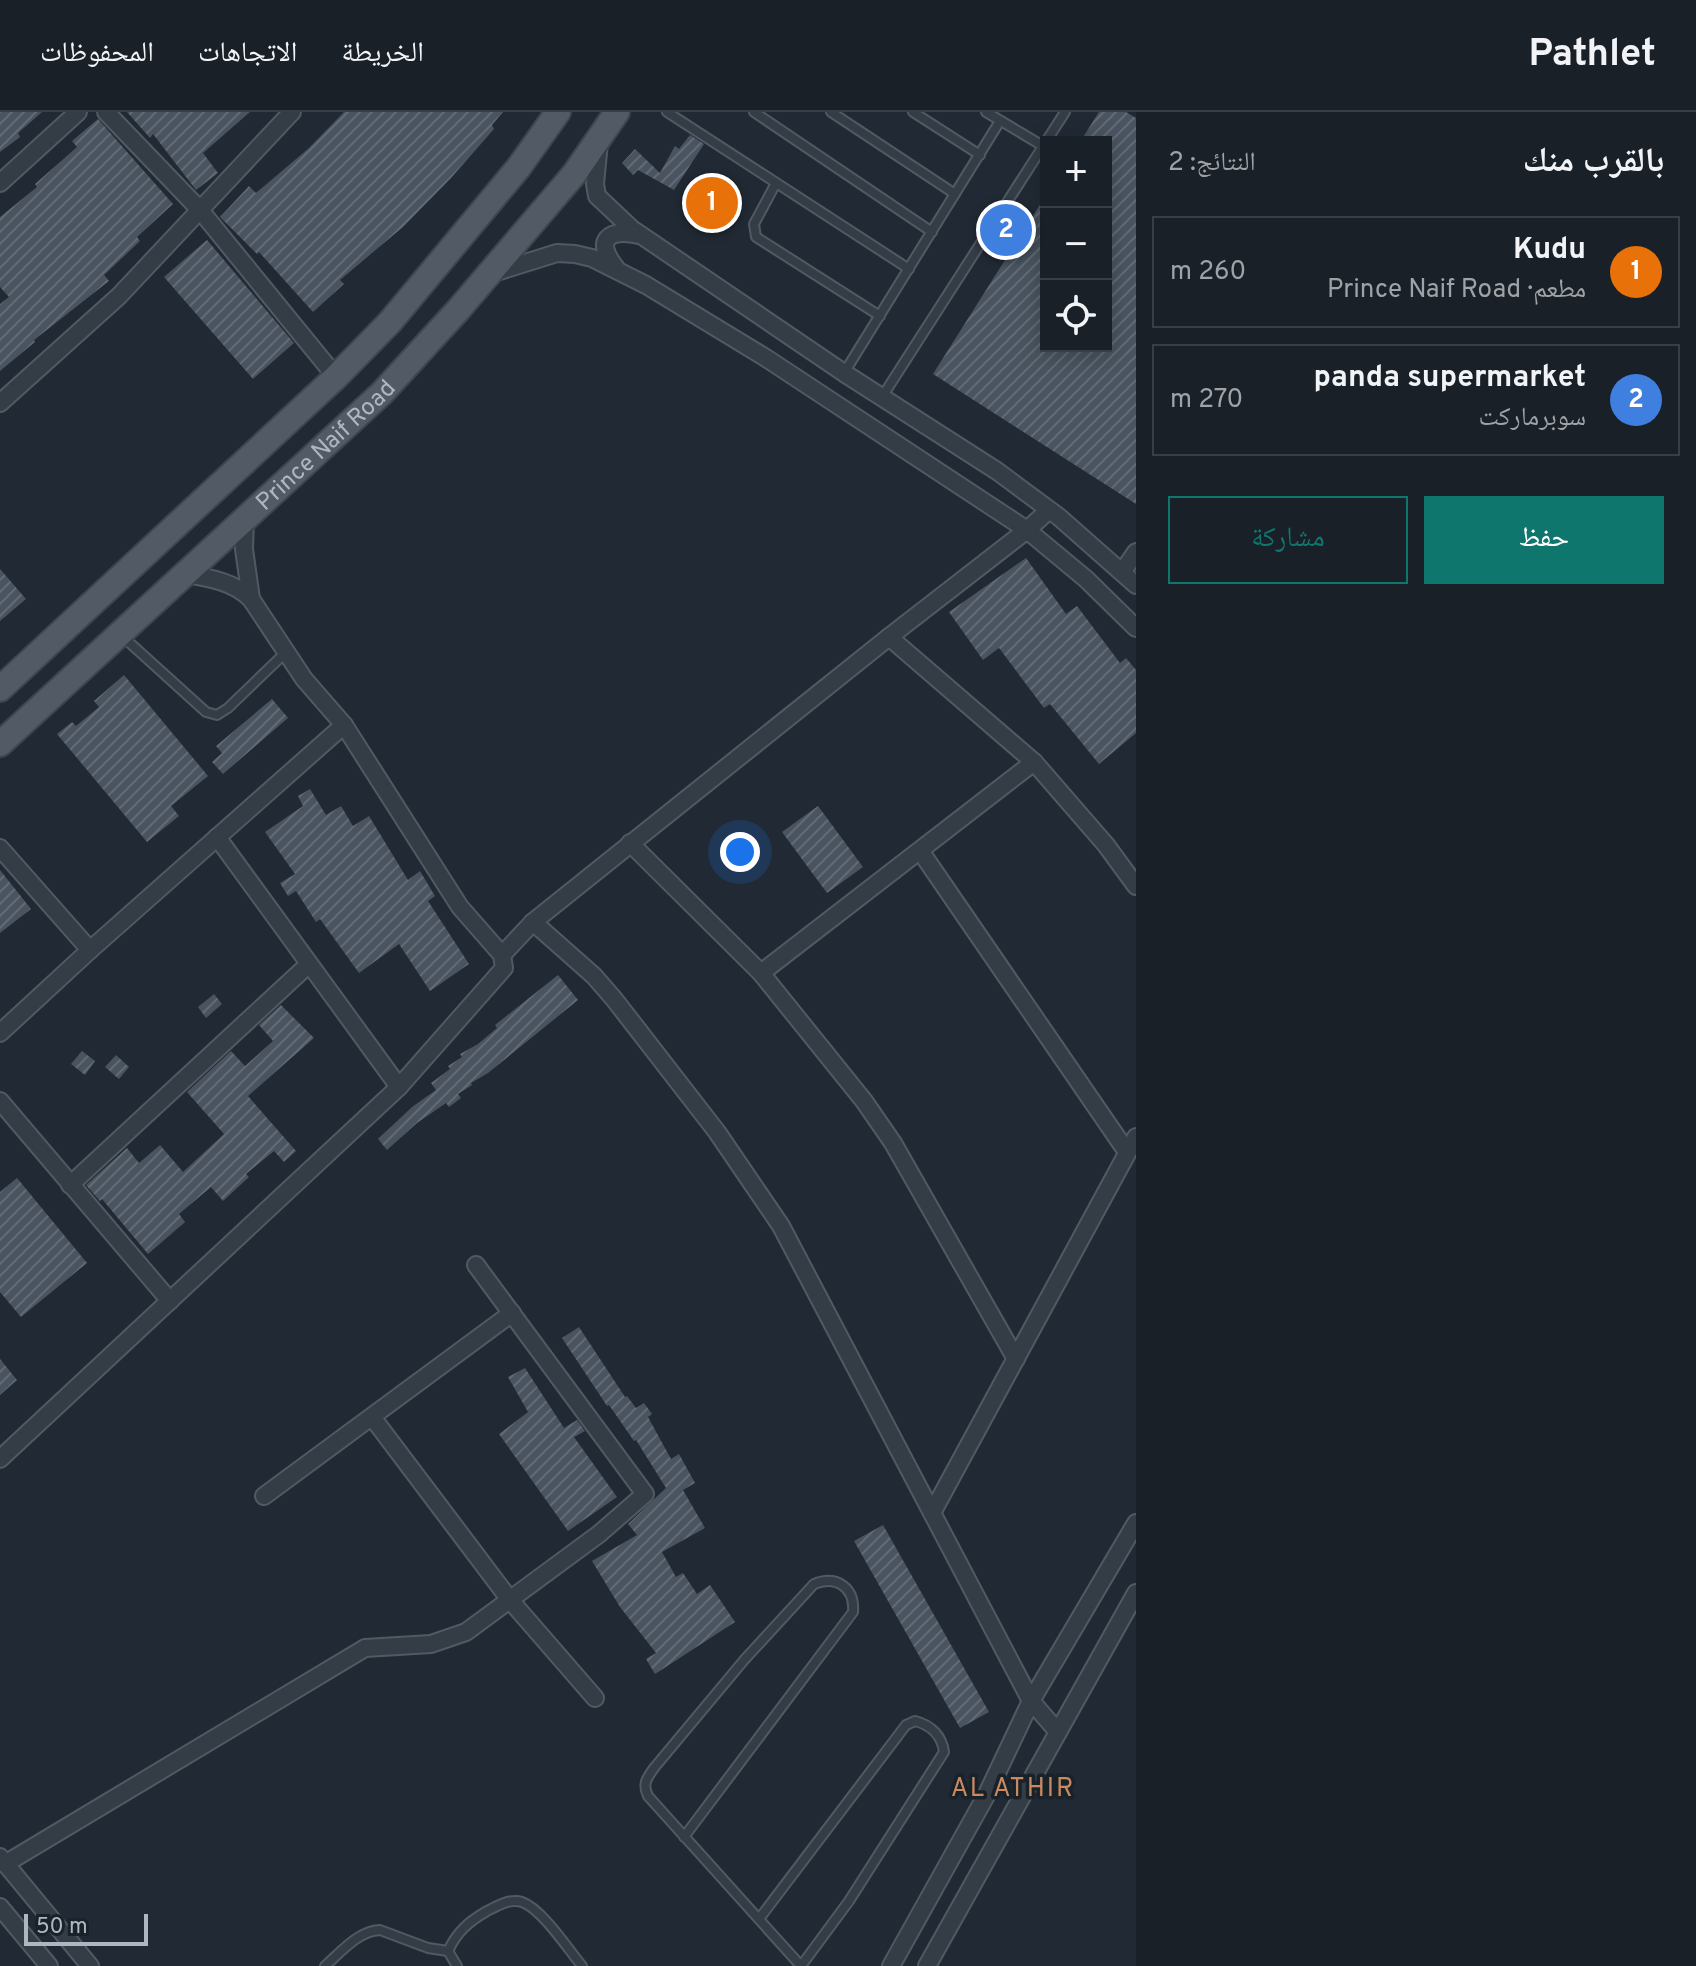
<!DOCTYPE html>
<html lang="ar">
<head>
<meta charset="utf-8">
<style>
	:root { --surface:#192027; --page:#22282f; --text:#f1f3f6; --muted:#9fa3a7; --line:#373e44; --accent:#0f766e }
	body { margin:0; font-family:Overpass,"Noto Naskh Arabic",sans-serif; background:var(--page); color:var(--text); direction:rtl }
	.controls { position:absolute; right:24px; top:24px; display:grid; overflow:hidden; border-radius:0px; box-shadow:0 4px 20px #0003 }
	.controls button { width:72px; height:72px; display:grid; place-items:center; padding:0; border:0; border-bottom:2px solid var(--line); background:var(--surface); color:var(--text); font:40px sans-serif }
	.scale { position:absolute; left:24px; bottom:20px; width:124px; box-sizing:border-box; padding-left:8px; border:4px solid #aeb6c2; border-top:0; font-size:22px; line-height:28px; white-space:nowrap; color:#aeb6c2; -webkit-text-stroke:6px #192129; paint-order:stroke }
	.you { position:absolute; left:740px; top:740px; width:28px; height:28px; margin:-20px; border:6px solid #fff; border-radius:50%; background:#1a73e8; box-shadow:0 0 0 12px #1a73e833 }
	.badge { display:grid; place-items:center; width:52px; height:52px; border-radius:50%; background:var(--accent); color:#fff; font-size:26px; font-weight:700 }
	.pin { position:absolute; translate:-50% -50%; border:4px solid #fff; box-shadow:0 2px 8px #0006 }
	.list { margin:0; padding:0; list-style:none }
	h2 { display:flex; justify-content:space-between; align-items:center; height:104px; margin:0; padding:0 32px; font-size:34px }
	h2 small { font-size:26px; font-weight:400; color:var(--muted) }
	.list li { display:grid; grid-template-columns:52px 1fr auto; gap:24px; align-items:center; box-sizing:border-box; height:112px; margin:0 16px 16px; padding:0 16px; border:2px solid var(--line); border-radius:0px }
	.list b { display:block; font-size:30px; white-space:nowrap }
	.list p { margin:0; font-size:26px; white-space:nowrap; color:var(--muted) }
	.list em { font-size:26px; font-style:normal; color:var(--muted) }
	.actions { display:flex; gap:16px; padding:24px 32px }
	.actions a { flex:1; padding:18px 0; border:2px solid var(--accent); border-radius:0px; text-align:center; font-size:28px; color:var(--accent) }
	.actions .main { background:var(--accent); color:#fff }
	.icon { flex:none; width:44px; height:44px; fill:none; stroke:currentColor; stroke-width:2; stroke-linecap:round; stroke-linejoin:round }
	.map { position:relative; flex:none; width:1136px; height:1854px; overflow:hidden; direction:ltr }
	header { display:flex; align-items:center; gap:48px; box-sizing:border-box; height:112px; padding:0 40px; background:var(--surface); border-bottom:2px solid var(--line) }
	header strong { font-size:38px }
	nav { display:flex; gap:44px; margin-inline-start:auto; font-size:28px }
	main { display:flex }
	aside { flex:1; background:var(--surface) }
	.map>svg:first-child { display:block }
	.building { fill:url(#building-hatch) }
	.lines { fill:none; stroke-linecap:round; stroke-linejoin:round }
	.lane-casing { stroke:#515963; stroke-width:12 }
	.street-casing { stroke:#515963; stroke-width:20 }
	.primary-casing { stroke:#3d454e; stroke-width:28 }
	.lane { stroke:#343c45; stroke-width:8 }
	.street { stroke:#343c45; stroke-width:16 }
	.primary { stroke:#525b65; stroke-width:24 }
	.labels { text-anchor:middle; stroke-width:7; stroke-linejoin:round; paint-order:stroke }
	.street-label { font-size:24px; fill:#aeb6c2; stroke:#192129 }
	.neighbourhood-label { font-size:26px; letter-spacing:2px; fill:#ca8a61; stroke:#192129 }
</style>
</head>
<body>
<header>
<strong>Pathlet</strong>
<nav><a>الخريطة</a><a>الاتجاهات</a><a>المحفوظات</a></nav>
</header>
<main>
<aside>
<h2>بالقرب منك<small>النتائج: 2</small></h2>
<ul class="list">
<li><span class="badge" style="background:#e8710a">1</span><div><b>Kudu</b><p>مطعم · Prince Naif Road</p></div><em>260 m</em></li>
<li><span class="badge" style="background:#3f7fe0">2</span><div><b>panda supermarket</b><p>سوبرماركت</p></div><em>270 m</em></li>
</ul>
<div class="actions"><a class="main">حفظ</a><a>مشاركة</a></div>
</aside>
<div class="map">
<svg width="1136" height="1854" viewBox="0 0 1136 1854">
	<defs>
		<pattern id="building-hatch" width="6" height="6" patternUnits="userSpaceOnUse" patternTransform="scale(2)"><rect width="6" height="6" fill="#495460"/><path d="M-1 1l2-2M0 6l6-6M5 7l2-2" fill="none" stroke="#616a75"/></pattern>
	</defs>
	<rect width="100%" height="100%" fill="#212a34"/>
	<!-- building -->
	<g class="building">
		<polygon points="0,0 42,0 18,21 20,25 0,40"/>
		<polygon points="127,0 250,0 203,41 218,61 196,78 153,22 150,26"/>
		<polygon points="344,0 503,0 492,13 494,17 451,66 403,115 340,168 344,172 313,200 259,140 257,142 220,105 249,74 256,81 309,36"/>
		<polygon points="1099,0 1126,0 1136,6 1136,392 933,262 1046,83 1046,234 1106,234 1106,30 1080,30"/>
		<polygon points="98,7 173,92 137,125 140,129 104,163 109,169 34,228 35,230 0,259 0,192 9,185 0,175 0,105 37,75 35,72 77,35 72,29"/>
		<polygon points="690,23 704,32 674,78 638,58 633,63 622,51 635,37 660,61 675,34 679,37"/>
		<polygon points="713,69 731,80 710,113 692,102"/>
		<polygon points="207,128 294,231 253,267 164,165"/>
		<polygon points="1026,446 1066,502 1077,494 1120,551 1126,546 1136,558 1136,621 1099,652 1050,592 1044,596 999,536 983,548 949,500"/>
		<polygon points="0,457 26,487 0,509"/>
		<polygon points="124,563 208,664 171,694 179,704 147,730 57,622 72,610 76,614 99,595 94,589"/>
		<polygon points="272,587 288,606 223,662 212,650 222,641 216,634"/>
		<polygon points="310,677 326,703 341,694 353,714 369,704 408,768 420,759 435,784 428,789 469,852 430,879 399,832 359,861 320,807 316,810 296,779 288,784 280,771 295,762 265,720 303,694 298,684"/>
		<polygon points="818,694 863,755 827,781 782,720"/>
		<polygon points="0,758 31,797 0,821"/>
		<polygon points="558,863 578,888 488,961 471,971 472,973 458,982 461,986 449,995 446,991 417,1011 387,1038 378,1027 412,995 436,978 431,971 450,957 448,954 462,945 460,942 478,932 497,916 495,913"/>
		<polygon points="214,882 222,892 206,906 198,895"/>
		<polygon points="281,893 314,926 248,984 296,1039 284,1050 274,1039 246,1062 249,1065 223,1089 211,1075 179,1102 185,1110 148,1142 102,1087 100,1089 86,1073 127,1036 139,1051 160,1033 183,1060 224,1022 187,980 231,939 245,954 273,929 259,913"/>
		<polygon points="82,939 95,949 85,963 71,952"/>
		<polygon points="116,943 129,955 119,967 105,955"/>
		<polygon points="17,1066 87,1151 21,1205 0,1180 0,1080"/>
		<polygon points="579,1215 625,1285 627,1284 636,1296 644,1291 652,1302 648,1305 671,1347 679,1342 695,1371 683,1378 705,1416 662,1440 676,1465 683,1461 697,1482 710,1473 735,1510 655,1562 646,1547 656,1541 620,1495 592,1449 637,1423 628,1412 666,1376 636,1328 634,1329 609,1293 607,1294 562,1226"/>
		<polygon points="0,1247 17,1268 0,1283"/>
		<polygon points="525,1256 564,1316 577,1308 585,1319 574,1325 617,1385 568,1419 499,1322 528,1300 508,1265"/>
		<polygon points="883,1413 989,1600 960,1616 854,1429"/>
	</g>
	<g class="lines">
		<!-- lane casing -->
		<g class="lane-casing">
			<g id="lane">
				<polyline points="667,0 909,157"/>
				<polyline points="754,0 932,120"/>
				<polyline points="831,0 955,82"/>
				<polyline points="913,0 980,43"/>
				<polyline points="986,0 1043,34"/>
				<polyline points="776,71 754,112 756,125 880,204"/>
				<polyline points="844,261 1000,9"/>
				<polyline points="882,285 1065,0"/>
				<polyline points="121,523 206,600 217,603 228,596 285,541"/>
				<path d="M684,1725L853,1500C855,1475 836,1463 814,1472L745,1547L654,1656C647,1666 642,1672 648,1684L801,1854"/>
				<path d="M759,1807L906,1613L915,1609C931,1613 942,1624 944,1640L849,1789L801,1854"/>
				<path d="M448,1839C457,1820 468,1810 487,1799C497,1794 510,1786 522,1790C542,1797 568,1837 582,1854"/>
				<polyline points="448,1839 457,1854"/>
				<path d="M325,1854C341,1840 358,1819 380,1818L428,1836L448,1839"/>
			</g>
		</g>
		<!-- street casing -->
		<g class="street-casing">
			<g id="street">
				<polyline points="106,0 200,98 336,265"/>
				<polyline points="599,30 595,72 597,84 632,117 844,261 997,359 1059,405 1136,473"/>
				<polyline points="0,71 78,0"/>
				<path d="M616,156C594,129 607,116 639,123"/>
				<polyline points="490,162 557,141 575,142 592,146 646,173 766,246 1027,418 1086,467 1136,516"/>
				<polyline points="0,291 119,184 292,0"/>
				<polyline points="245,407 244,437 251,487"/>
				<polyline points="1123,459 1136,440"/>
				<polyline points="889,525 1034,650 1106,733 1136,774"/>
				<polyline points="217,725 399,975"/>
				<polyline points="630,731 761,861"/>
				<polyline points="0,736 90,838"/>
				<polyline points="921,740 1127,1040"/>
				<polyline points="533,810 594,864 614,887 717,1020 781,1114 1031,1589 1058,1620"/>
				<polyline points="502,843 533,810 889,525 1027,418 1049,398"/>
				<polyline points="0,921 90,838 344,613"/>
				<polyline points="0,989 170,1189"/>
				<polyline points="70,1073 309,852"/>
				<polyline points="1016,1247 893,1031 864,989 761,861 1034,650"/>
				<polyline points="372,1305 510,1488 595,1586"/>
				<path d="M0,1347L399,975L504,856L502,843L460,795L344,613L304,567L251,487C233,469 209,466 185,462"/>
				<polyline points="264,1384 512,1201"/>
				<polyline points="932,1401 1136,1025"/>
				<polyline points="0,1745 90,1854"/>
				<polyline points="5,1752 365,1536 431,1532 466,1520 599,1422 645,1382 476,1153"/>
				<polyline points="0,1795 49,1854"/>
				<polyline points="891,1854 987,1682 1031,1589 1136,1411"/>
				<polyline points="927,1854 1136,1481"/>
			</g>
		</g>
		<!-- primary casing -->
		<g class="primary-casing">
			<g id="primary">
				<polyline points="0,577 336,265 390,210 519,55 558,0"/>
				<path id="s1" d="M0,632L382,281L459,197L575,61L617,0"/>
			</g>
		</g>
		<!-- lane -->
		<use href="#lane" class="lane"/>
		<!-- street -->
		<use href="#street" class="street"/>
		<!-- primary -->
		<use href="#primary" class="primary"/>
	</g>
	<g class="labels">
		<!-- street labels -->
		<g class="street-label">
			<text dy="8" stroke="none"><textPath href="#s1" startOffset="442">Prince Naif Road</textPath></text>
		</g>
		<!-- neighbourhood labels -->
		<g class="neighbourhood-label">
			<text x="1013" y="1684">AL ATHIR</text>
		</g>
	</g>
</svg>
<div class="controls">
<button>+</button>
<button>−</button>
<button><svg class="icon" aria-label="locate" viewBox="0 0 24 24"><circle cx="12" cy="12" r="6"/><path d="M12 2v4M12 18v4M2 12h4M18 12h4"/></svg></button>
</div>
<div class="scale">50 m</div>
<div class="you"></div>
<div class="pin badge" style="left:712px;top:91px;background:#e8710a">1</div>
<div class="pin badge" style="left:1006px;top:118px;background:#3f7fe0">2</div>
</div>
</main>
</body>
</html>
